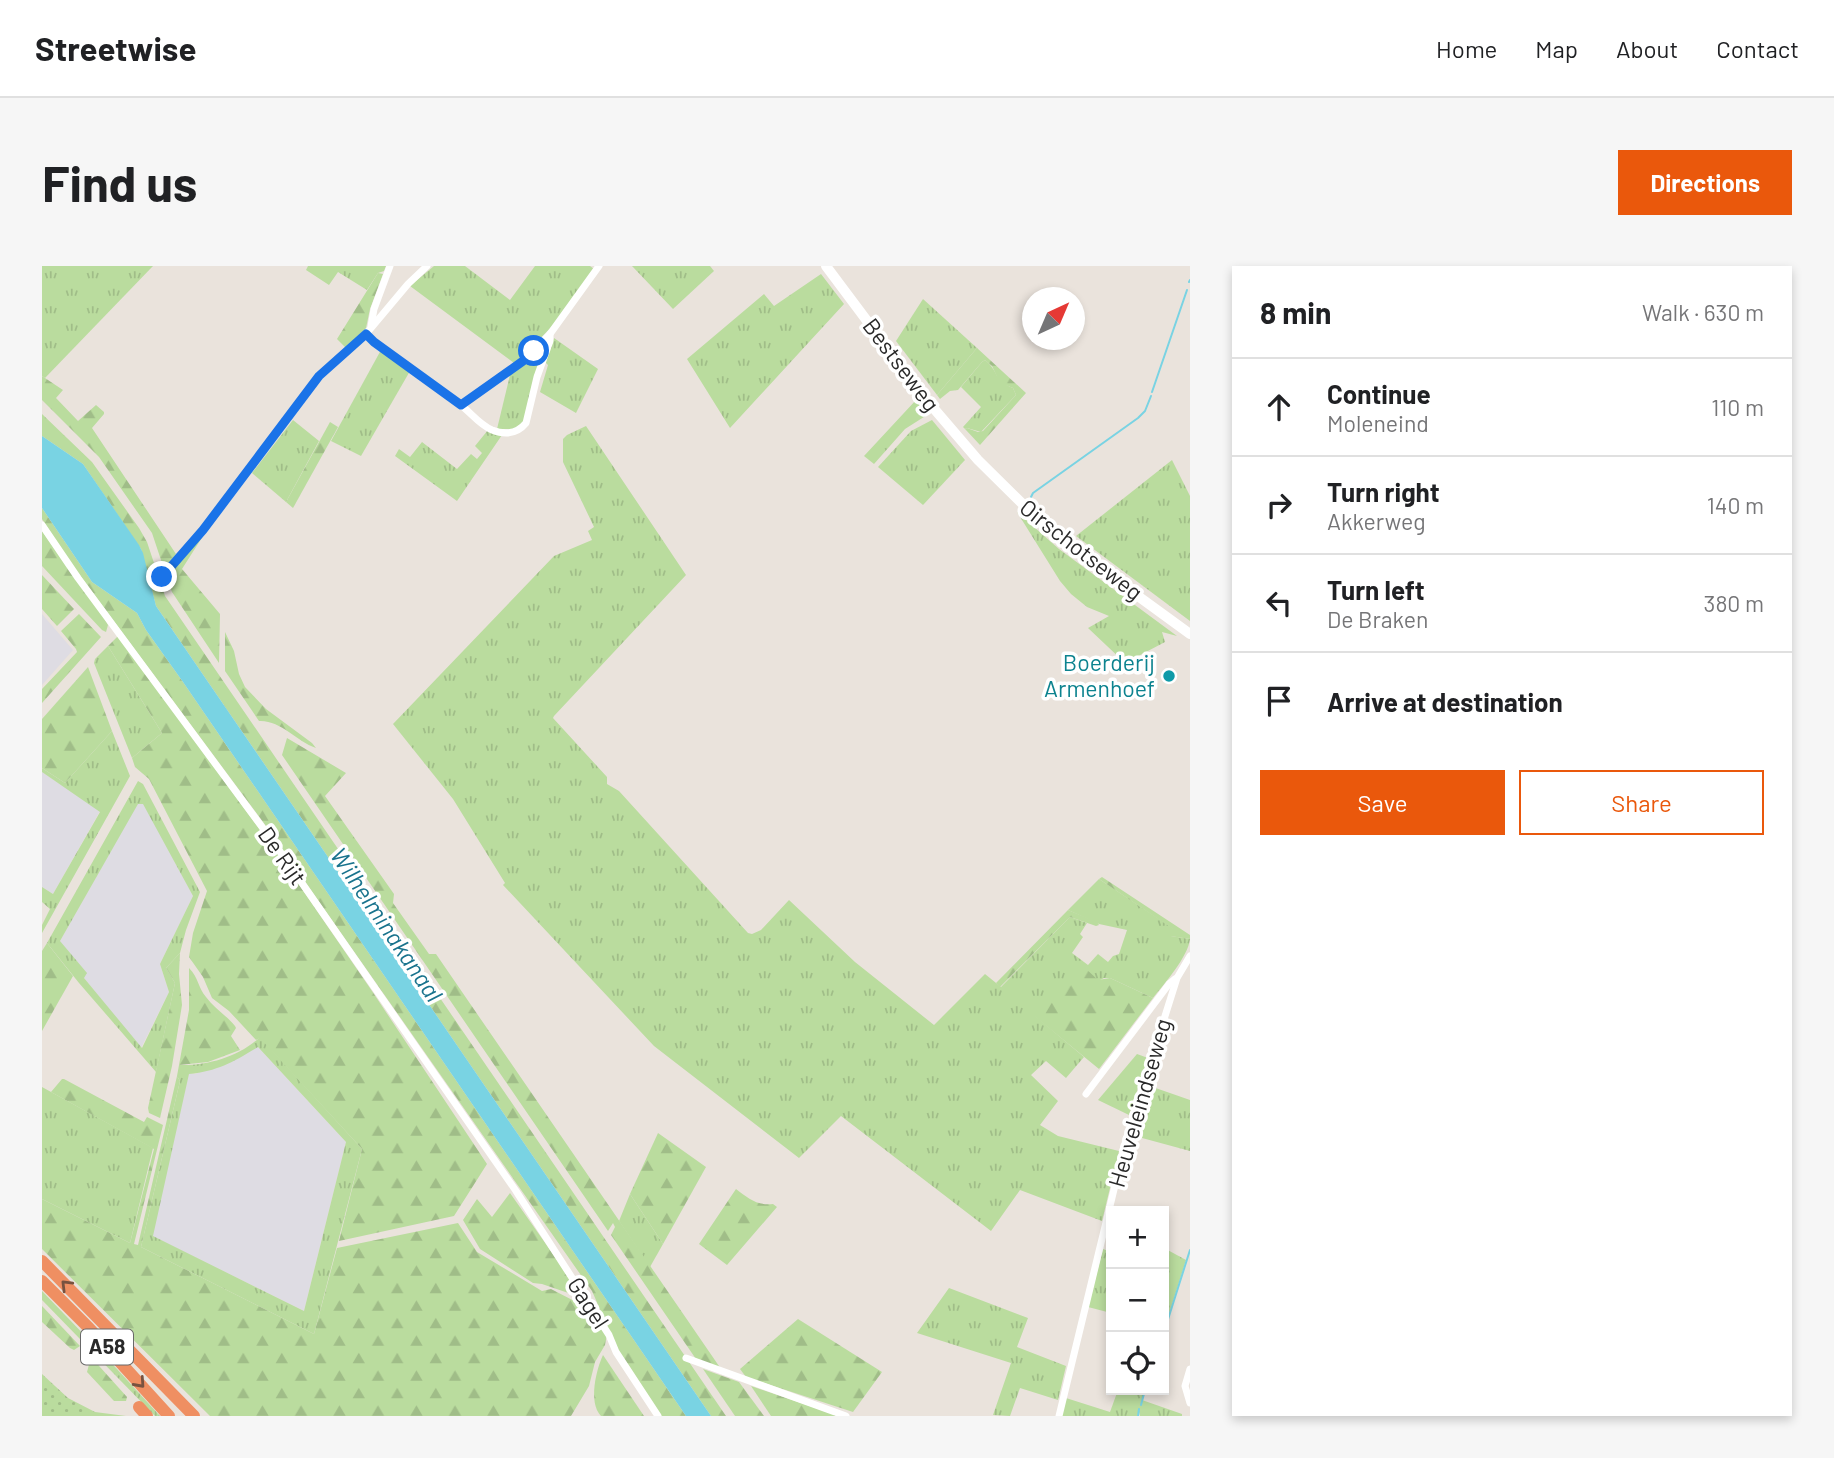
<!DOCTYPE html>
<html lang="en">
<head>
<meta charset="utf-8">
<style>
	:root { --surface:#fff; --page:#f6f6f6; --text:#202124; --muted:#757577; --line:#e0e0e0; --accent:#ea580c }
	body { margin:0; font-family:Barlow,sans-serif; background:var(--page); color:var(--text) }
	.controls { position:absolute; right:21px; bottom:21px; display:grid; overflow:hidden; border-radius:0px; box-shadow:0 4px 10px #0003 }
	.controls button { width:63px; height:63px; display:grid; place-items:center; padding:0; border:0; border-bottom:2px solid var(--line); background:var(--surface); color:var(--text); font:35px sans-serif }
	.compass { position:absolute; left:980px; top:21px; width:63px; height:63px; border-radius:50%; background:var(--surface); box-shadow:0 4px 10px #0003; rotate:44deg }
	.stop { position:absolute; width:21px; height:21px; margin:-16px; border:5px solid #1a73e8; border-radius:50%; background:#fff }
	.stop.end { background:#1a73e8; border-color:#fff; box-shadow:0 2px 7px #0008 }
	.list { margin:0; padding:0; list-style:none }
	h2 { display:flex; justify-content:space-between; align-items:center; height:91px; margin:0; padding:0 28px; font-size:30px }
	h2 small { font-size:23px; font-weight:400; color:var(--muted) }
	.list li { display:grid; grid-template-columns:46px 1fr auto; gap:21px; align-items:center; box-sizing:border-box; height:98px; padding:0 28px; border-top:2px solid var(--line) }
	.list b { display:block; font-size:26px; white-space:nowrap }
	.list p { margin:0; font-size:23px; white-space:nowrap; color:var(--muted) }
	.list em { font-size:23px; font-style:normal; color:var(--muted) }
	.actions { display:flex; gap:14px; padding:21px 28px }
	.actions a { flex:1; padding:16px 0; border:2px solid var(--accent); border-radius:0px; text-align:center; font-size:24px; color:var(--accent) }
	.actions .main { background:var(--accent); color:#fff }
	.icon { flex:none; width:38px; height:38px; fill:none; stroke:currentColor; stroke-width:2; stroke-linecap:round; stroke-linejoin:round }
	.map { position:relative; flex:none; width:1148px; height:1150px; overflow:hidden; border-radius:0px }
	header { display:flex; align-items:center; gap:42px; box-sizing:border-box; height:98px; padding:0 35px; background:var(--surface); border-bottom:2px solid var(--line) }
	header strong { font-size:33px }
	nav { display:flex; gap:38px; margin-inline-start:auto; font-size:24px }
	.intro { display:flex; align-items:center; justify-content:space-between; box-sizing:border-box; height:168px; padding:0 42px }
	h1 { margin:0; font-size:49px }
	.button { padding:18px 32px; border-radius:0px; background:var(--accent); color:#fff; font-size:24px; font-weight:700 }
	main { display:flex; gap:42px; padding:0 42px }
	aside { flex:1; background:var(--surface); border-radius:0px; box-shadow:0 4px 10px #0003 }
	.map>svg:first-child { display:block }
	.industrial { fill:#dedce3 }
	.grass { fill:url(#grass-tufts); fill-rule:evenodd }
	.forest { fill:url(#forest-firs) }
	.park { fill:url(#park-dots) }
	.water { fill:#79d3e3 }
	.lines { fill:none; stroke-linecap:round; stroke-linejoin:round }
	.stream { stroke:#79d3e3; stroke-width:2 }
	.street { stroke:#fff; stroke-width:7 }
	.secondary { stroke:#fff; stroke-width:10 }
	.highway { stroke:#ef8f62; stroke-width:12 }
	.oneway { stroke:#785240 }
	.route { stroke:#1a73e8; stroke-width:9 }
	.culture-dot { fill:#0f9aa8; stroke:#fff; stroke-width:2.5 }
	.labels { text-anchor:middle; stroke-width:7; stroke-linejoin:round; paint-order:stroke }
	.shield { fill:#fff; stroke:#696969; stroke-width:2 }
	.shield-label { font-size:21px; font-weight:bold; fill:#292929 }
	.street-label { font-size:23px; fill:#292929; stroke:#fff }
	.culture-label { font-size:23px; fill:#0d838f; stroke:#fff; text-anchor:end }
	.water-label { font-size:24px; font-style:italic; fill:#19738d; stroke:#fff }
</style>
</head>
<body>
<header>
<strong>Streetwise</strong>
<nav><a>Home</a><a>Map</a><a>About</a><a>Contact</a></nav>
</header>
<div class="intro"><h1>Find us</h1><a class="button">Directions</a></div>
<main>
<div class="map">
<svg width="1148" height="1150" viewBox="0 0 1148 1150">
	<defs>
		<pattern id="grass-tufts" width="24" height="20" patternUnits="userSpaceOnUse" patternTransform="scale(1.75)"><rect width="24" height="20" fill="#badc9e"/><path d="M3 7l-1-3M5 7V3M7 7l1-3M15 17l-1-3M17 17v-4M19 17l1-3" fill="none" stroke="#a0bd88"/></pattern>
		<pattern id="forest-firs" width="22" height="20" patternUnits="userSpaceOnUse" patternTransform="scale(1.75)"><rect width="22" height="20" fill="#badc9e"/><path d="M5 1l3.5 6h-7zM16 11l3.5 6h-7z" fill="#a0bd88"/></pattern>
		<pattern id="park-dots" width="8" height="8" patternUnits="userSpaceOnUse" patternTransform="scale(1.75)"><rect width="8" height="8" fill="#badc9e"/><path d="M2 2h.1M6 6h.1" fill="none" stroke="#a0bd88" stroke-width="1.8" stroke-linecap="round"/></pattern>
	</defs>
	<rect width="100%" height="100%" fill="#eae3dc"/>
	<!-- industrial -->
	<g class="industrial">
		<polygon points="0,348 31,384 0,419"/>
		<polygon points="0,506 58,545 11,628 0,621"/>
		<polygon points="96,537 102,538 151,630 118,698 127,726 99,782 42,712 18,675"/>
		<polygon points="216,781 304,876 262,1045 110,970 147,807 153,808"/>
	</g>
	<!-- grass -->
	<g class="grass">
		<polygon points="0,0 111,0 3,112 0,110"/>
		<polygon points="266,0 344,0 342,5 336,7 325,24 296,6 287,19 264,4"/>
		<polygon points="392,0 423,0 468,34 493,0 548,0 552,3 512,58 495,76 472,97 368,20"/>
		<polygon points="590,0 668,0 672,5 631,43"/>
		<polygon points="779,8 802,38 688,162 645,93 722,28 732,40"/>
		<polygon points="881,33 935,82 895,129 854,75"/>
		<polygon points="512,72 556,103 534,147 498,126 506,99 503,96"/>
		<polygon points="504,77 482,155 473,163 455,163 468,109"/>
		<polygon points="339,84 368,105 319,190 289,175"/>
		<path d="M943,94C957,105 951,114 971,122L974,129L939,166L925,162L923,163L921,161L939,141L919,121L940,96Z"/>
		<polygon points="874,134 885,149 863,163 832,198 822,190"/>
		<polygon points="251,154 277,175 244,236 210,207"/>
		<polygon points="890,154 923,194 881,239 836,201 869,165"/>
		<path d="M544,160L644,309L512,450L511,452L565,511V518L577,525L706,667L710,668L719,664L747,634L813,696L892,759L943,708L959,721L1028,651L1045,657L1038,668L1041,671L1030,687L1046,699L1056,688L1066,696L1071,690L1077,688L1085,664L1057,658L1026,644L1057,613L1132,663L1129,670L1148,673C1146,691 1122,718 1111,732L1068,712H1062L992,749L1042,791L1024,812L1004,795L989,809L1016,835L998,859L1016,870L1077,885L1060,955L978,924L949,965L799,850L757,892L612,780L461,619L463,617L411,533L351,458L512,290L550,274L546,265L552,261L521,196V173L525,169Z"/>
		<polygon points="446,164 460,169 415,235 353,190 357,183 368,191 380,176 415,203 429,188 435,193 440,187 433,180"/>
		<polygon points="1130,194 1148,230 1148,355 1034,270"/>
		<polygon points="975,246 1017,283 1135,370 1120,366 1123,376 1083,397 1046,362 1067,350 1045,341 1029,328 1018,315"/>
		<polygon points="66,380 120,467 90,492 52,397 53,393"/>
		<polygon points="70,465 88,510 0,667 0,659 8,643 0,636 0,621 11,628 58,546 0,506 0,502 23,517"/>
		<path d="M96,515L101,518L158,626L144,664L138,687L124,702L133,717L114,806L37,717L5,677ZM96,538H101L151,630L118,698L127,726L100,782L42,712L45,707L18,675Z"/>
		<path d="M218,771L320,883L272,1068L99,981L138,815L135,810L137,799C165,800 197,791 218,771ZM216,781L304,876L262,1045L111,970L147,808C176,805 191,796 216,781Z"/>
		<polygon points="1095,788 1106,792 1087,849 1056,834"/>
		<polygon points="1105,819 1148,834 1148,885 1089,869"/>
		<polygon points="0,821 111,882 88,977 0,933"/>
		<polygon points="588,928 621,978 608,1001 577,955"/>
		<polygon points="1122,982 1144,994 1123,1061 1122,1061"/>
		<polygon points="1061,983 1069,986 1069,1047 1046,1041"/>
		<polygon points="907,1022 986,1052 975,1081 1024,1100 1016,1134 978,1122 968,1150 951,1149 969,1097 875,1067"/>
		<polygon points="0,1025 75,1103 118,1150 113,1150 0,1034"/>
		<polygon points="1076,1124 1103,1124 1100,1134 1140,1148 1140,1150 1098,1150 1097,1146 1095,1150 1019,1150 1024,1132 1068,1146"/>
	</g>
	<!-- forest -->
	<g class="forest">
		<polygon points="336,7 341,8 328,43 324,62 304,82 295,73"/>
		<polygon points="935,82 984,127 938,179 923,163 925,162 936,166 941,165 974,129 971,122 958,117 950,100 943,94 940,96 916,124 908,125 898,133 895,129"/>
		<polygon points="0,110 21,124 14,132 36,155 54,139 62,146 62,148 50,162 134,288 122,303 110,267 57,191 0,134"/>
		<polygon points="0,148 50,196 97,262 105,276 123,330 684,1150 669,1150 114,340 99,283 41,198 0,170"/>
		<polygon points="288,156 296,161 251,242 244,236"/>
		<polygon points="0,242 50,316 95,347 104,364 141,416 644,1150 619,1150 577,1087 550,1025 224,560 28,296 0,253"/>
		<polygon points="0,265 63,353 66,359 64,366 60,364 0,300"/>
		<polygon points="161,270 140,303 178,348 177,397 130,326 124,310"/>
		<polygon points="0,309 32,343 15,360 0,343"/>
		<polygon points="37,348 59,371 0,437 0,423 35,386 34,383 19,365"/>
		<path d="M183,366L192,385L197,408L203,421L224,443L270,477L274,482C254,475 239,454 217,455L183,405Z"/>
		<polygon points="76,370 240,594 330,725 445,898 412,950 297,975 320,883 218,772 214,774 187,745 170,732 161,711 147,691 151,667 165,625 107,513 93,501 90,492 120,467 66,380"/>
		<polygon points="46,401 70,465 23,517 0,502 0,453"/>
		<polygon points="245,472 304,507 283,530 352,628 351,637 387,688 394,688 679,1103 656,1096 569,969 573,961 571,957 566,965 240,489"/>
		<polygon points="1060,611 1148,669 1148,673 1128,670 1131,663 1057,613"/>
		<polygon points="1026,644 1055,656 1057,659 1054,660 1028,651 958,721 954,717"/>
		<polygon points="5,677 31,710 0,765 0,685"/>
		<polygon points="138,687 137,708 140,739 130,800 118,852 107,847 106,842 133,717 124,702"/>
		<polygon points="1042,701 1056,714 1068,712 1111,732 1057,803 991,749"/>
		<path d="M147,702C157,712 156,722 164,731C172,742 184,749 193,760L194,762L189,770L198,784L166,796L137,799L147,744Z"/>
		<polygon points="135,810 138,815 99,981 272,1068 295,982 416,957 435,986 500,1025 509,1023 544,1041 549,1044 565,1068 563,1079 553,1096 547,1120 529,1150 168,1150 0,983 0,933 88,977 112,883 9,826 20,813 22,813 102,856 105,851 121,859 92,978 96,979"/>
		<polygon points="616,867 664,901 621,978 588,928"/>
		<path d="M694,923C706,932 715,940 731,938L735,941L685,999L657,978Z"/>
		<polygon points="468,927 518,998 538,1031 500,1018 491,1017 438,983 421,954 435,933 450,951"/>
		<polygon points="0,1040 38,1080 32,1084 28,1082 0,1056"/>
		<polygon points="756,1053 840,1106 811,1146 704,1111 698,1103"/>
		<path d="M561,1089L602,1150H559C546,1137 554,1104 561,1089Z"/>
		<polygon points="49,1091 85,1131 84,1135 72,1135 45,1106"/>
		<polygon points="661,1103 697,1116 722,1150 693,1150"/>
		<polygon points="709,1120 797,1150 729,1150"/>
	</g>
	<!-- park -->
	<polygon class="park" points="0,1108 26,1132 53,1146 84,1150 0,1150"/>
	<!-- water -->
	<polygon class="water" points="0,170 41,198 97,279 101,287 114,340 669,1150 644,1150 141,416 104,364 95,347 50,316 0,242"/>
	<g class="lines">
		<!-- stream -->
		<g class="stream">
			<polyline points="1147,16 1148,14"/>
			<polyline points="1110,126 1145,24"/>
			<polyline points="989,231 991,227 1096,152 1103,145 1109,130"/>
			<polyline points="1122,1066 1148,984"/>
			<polyline points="1099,1139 1103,1124"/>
			<polyline points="1096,1150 1097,1143"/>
		</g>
		<!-- street -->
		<g class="street">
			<polyline points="329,60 332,43 348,0"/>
			<path d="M324,68L332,76C360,96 388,116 416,137C428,145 436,158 450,164C463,169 475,168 484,157L495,111L508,75V68"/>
			<polyline points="419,139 481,95 508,68 557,0"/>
			<polyline points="0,259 36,312 237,584 474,925 567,1069 574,1086 616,1150"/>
			<polyline points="119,311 161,264 277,110 324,68 366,18 385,0"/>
			<polyline points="1044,828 1127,718 1133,713"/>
			<polyline points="644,1092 804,1150"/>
			<polyline points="1148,1103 1143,1120 1148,1137"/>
			<polyline points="1017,1150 1084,874 1135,712 1148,690"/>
		</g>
		<!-- secondary -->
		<polyline class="secondary" points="784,0 882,131 936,194 1004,261 1030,282 1148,368"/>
		<!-- highway -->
		<g class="highway">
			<polyline points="0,995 152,1150"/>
			<polyline points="0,1015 47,1062 127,1150"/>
			<polyline points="97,1141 105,1150"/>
		</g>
	</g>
	<!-- one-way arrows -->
	<defs><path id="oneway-chevron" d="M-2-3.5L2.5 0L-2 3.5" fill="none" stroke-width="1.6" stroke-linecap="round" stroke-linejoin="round" transform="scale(1.75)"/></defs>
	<g class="oneway">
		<use href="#oneway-chevron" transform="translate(24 1019) rotate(-135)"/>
		<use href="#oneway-chevron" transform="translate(98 1117) rotate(48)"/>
	</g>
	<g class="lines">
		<!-- route -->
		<polyline class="route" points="120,311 161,264 277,110 324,68 332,76 419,139 481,95 492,85"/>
	</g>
	<!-- markers -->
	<circle class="culture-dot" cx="1127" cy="410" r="7"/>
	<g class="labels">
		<!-- shield labels -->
		<rect class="shield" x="39" y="1063.5" width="52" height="35" rx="5"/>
		<g class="shield-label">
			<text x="65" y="1088">A58</text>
		</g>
		<!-- street labels -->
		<g class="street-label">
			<text transform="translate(859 99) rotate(53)" y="8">Bestseweg</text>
			<text transform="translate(1039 284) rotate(38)" y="8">Oirschotseweg</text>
			<text transform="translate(240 590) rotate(55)" y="8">De Rijt</text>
			<text transform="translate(1098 837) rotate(-74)" y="8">Heuveleindseweg</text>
			<text transform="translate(546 1037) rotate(57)" y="8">Gagel</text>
		</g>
		<!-- culture labels -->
		<g class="culture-label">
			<text x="1113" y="405">Boerderij<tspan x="1113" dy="26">Armenhoef</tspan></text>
		</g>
		<!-- water labels -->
		<g class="water-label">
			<text transform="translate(344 659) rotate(56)" y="8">Wilhelminakanaal</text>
		</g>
	</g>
</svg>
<div class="controls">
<button>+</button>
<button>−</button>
<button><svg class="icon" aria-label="locate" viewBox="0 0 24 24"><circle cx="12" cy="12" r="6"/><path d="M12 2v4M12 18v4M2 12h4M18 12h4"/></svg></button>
</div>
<svg class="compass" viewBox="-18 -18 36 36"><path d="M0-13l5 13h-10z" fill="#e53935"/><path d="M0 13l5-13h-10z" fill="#757577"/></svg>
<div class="stop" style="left:492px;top:85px"></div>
<div class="stop end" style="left:120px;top:311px"></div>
</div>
<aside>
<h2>8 min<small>Walk · 630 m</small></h2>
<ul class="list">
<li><svg class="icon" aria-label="ahead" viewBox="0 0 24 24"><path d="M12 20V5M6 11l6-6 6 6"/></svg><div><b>Continue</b><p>Moleneind</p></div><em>110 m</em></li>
<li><svg class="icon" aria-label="right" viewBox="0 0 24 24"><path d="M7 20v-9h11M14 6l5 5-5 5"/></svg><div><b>Turn right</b><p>Akkerweg</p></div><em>140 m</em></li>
<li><svg class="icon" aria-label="left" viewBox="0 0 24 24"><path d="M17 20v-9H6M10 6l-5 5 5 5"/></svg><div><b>Turn left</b><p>De Braken</p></div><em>380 m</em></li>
<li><svg class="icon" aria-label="arrive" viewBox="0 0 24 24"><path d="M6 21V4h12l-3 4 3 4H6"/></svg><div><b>Arrive at destination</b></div></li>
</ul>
<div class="actions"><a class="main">Save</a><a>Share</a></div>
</aside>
</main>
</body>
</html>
